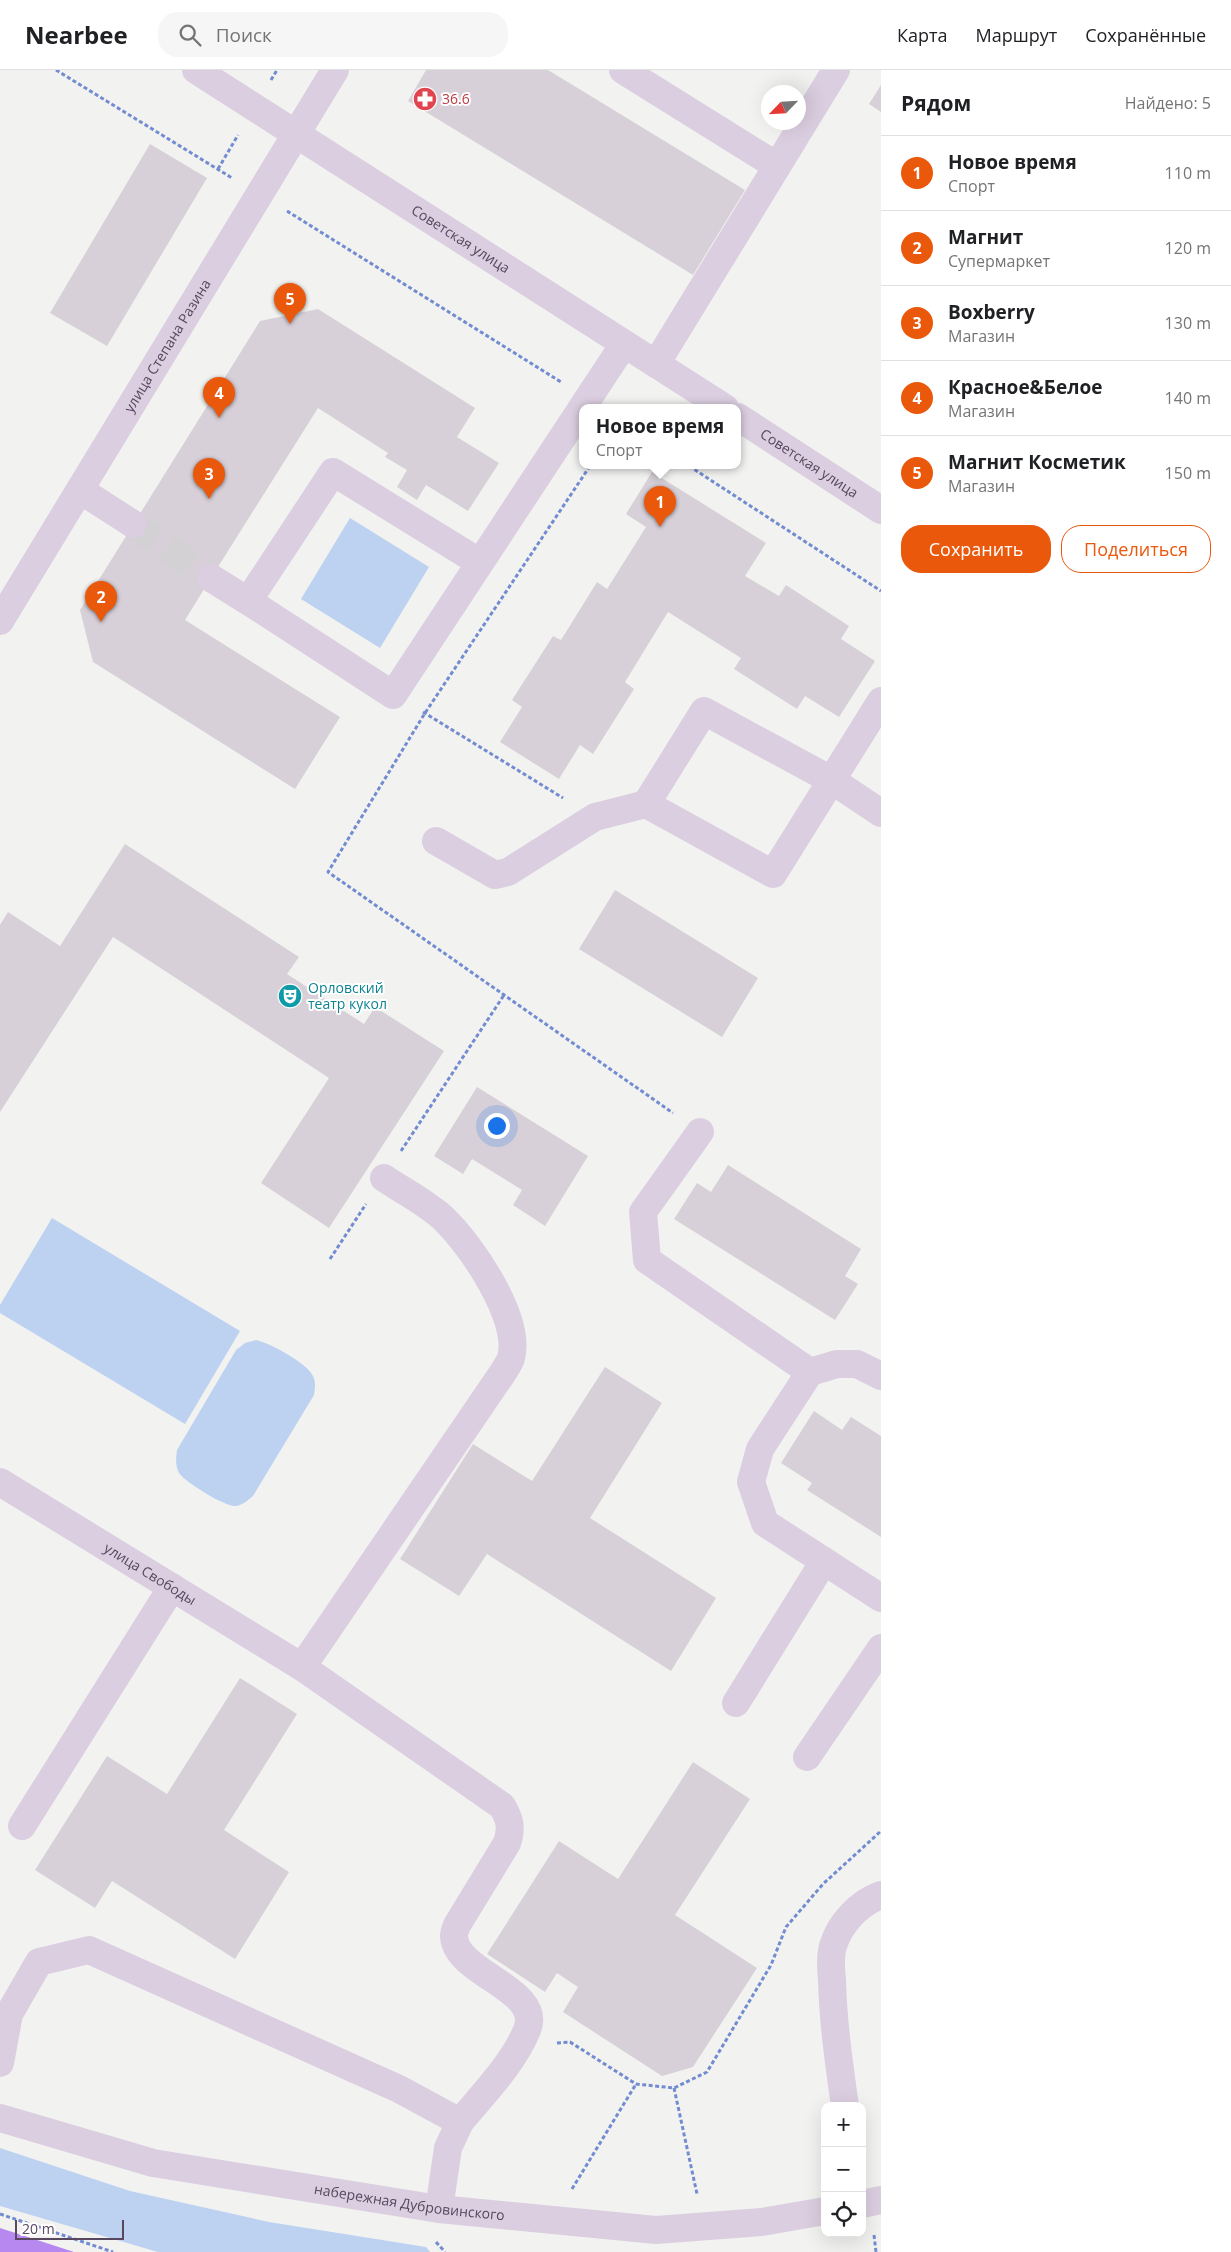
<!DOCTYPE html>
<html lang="ru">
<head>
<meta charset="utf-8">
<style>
	:root { --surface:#fff; --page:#f6f6f6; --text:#202124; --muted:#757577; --line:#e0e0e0; --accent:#ea580c }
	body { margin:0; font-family:"Open Sans",sans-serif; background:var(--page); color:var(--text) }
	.controls { position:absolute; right:15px; bottom:15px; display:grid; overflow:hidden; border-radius:10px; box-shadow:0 5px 20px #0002 }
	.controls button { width:45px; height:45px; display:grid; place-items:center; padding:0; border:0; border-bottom:1px solid var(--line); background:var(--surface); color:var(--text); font:25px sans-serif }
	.compass { position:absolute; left:761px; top:15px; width:45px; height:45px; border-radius:50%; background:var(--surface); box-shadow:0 5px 20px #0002; rotate:245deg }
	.scale { position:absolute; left:15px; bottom:12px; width:109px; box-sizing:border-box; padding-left:5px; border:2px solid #58475f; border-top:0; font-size:14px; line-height:18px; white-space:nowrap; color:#58475f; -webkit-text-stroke:4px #fff; paint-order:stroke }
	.you { position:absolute; left:496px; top:1055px; width:18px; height:18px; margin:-12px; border:4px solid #fff; border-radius:50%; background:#1a73e8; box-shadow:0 0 0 8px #1a73e833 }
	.badge { display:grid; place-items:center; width:32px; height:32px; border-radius:50%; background:var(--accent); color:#fff; font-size:16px; font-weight:700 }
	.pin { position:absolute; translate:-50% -41px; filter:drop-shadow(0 1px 2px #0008) }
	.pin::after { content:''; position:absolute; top:26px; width:18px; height:15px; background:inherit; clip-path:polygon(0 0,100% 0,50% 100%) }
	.popup { position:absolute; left:579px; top:334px; width:162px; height:65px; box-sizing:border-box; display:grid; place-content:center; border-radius:10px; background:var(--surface); filter:drop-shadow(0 1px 4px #0005); font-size:16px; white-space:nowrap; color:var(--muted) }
	.popup b { font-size:19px; color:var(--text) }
	.popup::after { content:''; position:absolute; left:50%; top:100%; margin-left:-10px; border:10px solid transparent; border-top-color:var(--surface) }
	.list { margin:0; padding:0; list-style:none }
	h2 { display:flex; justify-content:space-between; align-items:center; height:65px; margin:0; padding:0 20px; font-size:21px }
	h2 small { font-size:16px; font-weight:400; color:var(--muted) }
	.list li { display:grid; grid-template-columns:32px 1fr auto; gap:15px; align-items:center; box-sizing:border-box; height:75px; padding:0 20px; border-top:1px solid var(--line) }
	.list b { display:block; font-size:19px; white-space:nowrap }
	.list p { margin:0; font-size:16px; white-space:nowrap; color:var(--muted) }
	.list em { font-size:16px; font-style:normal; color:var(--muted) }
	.actions { display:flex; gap:10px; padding:15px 20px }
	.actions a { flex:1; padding:11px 0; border:1px solid var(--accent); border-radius:20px; text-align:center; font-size:18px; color:var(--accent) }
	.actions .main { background:var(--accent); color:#fff }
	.icon { flex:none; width:28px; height:28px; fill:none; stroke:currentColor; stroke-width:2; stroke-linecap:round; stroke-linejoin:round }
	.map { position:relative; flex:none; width:881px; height:2182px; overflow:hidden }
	header { display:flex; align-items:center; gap:30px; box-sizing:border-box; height:70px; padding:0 25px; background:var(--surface); border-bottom:1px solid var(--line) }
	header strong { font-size:24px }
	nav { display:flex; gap:28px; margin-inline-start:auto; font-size:18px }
	.search { width:350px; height:45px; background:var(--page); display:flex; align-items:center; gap:12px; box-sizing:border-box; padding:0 18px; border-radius:20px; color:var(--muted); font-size:19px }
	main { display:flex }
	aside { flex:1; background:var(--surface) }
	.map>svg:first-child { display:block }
	.green { fill:#bdd1f1 }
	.water { fill:#b688f0 }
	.building { fill:#d7d0d8 }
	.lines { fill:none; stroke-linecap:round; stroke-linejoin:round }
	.minor-tunnel { stroke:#d3d1d3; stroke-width:28; stroke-dasharray:28 14; stroke-linecap:butt }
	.path { stroke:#738cd1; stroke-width:3; stroke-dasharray:4 2.5; stroke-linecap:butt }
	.minor { stroke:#dbcee0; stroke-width:28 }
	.labels { text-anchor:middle; stroke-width:4; stroke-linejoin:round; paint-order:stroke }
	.health-label { font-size:14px; fill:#be3a42; stroke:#fff; text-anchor:start }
	.street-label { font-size:14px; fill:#58475f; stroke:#fff }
	.culture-label { font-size:14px; fill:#0d838f; stroke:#fff; text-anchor:start }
</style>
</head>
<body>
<header>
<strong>Nearbee</strong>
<div class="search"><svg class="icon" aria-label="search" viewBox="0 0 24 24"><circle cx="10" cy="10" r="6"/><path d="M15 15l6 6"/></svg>Поиск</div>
<nav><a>Карта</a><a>Маршрут</a><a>Сохранённые</a></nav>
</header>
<main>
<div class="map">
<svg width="881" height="2182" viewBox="0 0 881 2182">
	<rect width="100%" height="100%" fill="#f2f3f0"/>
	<!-- green -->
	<g class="green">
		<polygon points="350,448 429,497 380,578 301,529"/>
		<polygon points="52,1148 240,1261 185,1354 0,1243 0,1235"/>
		<path d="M256,1270C270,1273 307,1293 313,1306C316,1313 315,1318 314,1325L253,1426C248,1430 243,1435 236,1436C225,1437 185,1412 179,1403C175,1395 176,1388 177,1380L236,1280L245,1273Z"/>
		<polygon points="0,2078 130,2121 269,2152 426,2177 430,2182 158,2182 0,2136"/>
	</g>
	<!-- water -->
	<polygon class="water" points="0,2158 74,2182 0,2182"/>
	<!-- building -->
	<g class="building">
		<polygon points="426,0 548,0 745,120 693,205 408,31"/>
		<polygon points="881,15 881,42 869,34"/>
		<polygon points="150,74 207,108 107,276 50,243"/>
		<polygon points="318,239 475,338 457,367 499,393 468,441 426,415 417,430 397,417 407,400 385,387 388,383 318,338 211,508 185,550 340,647 295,719 93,592 80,540 260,251"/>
		<polygon points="652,402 766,473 745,506 779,526 786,515 849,556 841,569 875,591 839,647 805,626 797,639 734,599 741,588 668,542 625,612 634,619 593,684 580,675 559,709 500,672 522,637 512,630 553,566 561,570 597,512 607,519 646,457 626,444"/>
		<polygon points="125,774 299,887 287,904 364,954 375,937 444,981 329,1158 261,1113 329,1008 113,867 0,1042 0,855 8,842 60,876"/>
		<polygon points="615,820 758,908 722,967 579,879"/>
		<polygon points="477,1017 588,1086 545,1156 513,1135 522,1120 472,1089 463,1104 434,1086"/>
		<polygon points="728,1095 861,1179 845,1206 858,1214 835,1250 674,1149 697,1113 711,1122"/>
		<polygon points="605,1297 662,1333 590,1448 716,1528 671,1601 487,1484 459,1526 400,1489 473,1374 532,1411"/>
		<polygon points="814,1341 842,1360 851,1347 881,1366 881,1467 807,1420 812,1413 781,1393"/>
		<polygon points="240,1608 297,1644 224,1760 289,1802 235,1889 112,1811 95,1838 35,1800 107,1686 167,1724"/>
		<polygon points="693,1692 750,1729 675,1845 757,1898 693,1997 662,2006 563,1942 578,1917 557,1903 545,1922 487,1884 559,1771 618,1809"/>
	</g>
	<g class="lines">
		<!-- minor-tunnel -->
		<polyline class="minor-tunnel" points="133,454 211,508"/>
		<!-- path -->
		<g class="path">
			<polyline points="56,0 232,108"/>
			<polyline points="271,10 277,0"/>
			<polyline points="218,99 238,65"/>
			<polyline points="287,141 561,312"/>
			<polyline points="590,396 425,643 328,802 673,1043"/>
			<polyline points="689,396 881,521"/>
			<polyline points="423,642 563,728"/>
			<polyline points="401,1081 504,925"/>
			<polyline points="330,1189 366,1134"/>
			<polyline points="557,1973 570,1972 636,2014 674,2018 707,2002 771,1895 786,1857 823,1814 881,1761"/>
			<polyline points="674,2018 697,2124"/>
			<polyline points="572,2119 636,2014"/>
			<polyline points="0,2144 113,2182"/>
			<polyline points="874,2165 876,2182"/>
			<polyline points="436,2172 445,2182"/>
		</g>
		<!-- minor -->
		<g class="minor">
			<path id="s1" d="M196,0L725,338"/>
			<polyline points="623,0 777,96"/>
			<polyline points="656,294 836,0"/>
			<path id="s2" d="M738,347L881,440"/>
			<polyline points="80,420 133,454"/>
			<polyline points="479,492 333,402 248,531 393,625 624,274"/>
			<polyline points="211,508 248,531"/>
			<path id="s3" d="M0,551L335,0"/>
			<polyline points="881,631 773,804 646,734 704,641 833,711 881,743"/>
			<polyline points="436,771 495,805 508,802 595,747 646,734"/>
			<polyline points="700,1062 643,1142 647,1190 810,1302 760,1379 751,1412 765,1453 881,1528"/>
			<polyline points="810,1302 837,1294 857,1294 881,1306"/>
			<path id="s4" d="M0,1412L302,1597L502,1736C510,1749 512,1758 507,1773L457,1855C456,1858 454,1862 454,1866C455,1904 544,1919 527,1960C513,1994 483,2024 460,2052"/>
			<path d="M302,1597L504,1301C506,1297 510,1292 511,1288C522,1249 471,1175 444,1149C427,1133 403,1121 384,1108"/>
			<polyline points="736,1633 824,1491"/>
			<polyline points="807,1687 881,1578"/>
			<polyline points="22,1756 172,1517"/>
			<polyline points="0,1993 9,1944 39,1892 89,1880 399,2019 460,2052 448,2078 439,2139"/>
			<path d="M845,2036C839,1994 833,1952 832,1910C831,1900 830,1886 833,1876C840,1853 859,1833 881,1825"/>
			<path id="s5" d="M0,2048L153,2093L439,2139L656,2160L762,2152L825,2141"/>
			<polyline points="862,2134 881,2130"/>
		</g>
	</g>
	<!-- icons -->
	<defs>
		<g id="pharmacy-disc" transform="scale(1.25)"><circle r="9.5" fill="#e0444e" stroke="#fff"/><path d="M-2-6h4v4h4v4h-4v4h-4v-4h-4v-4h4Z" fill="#fff"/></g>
		<g id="theatre-disc" transform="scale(1.25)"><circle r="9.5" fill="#0f9aa8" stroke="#fff"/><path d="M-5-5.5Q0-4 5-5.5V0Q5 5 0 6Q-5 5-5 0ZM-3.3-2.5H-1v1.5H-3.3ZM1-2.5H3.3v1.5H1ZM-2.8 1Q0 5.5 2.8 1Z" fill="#fff"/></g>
	</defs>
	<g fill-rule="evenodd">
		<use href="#pharmacy-disc" x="425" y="29"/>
		<use href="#theatre-disc" x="290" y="926"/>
	</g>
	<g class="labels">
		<!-- health labels -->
		<g class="health-label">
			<text x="442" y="34">36.6</text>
		</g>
		<!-- street labels -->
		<g class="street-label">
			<text dy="5" stroke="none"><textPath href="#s1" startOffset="314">Советская улица</textPath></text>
			<text dy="5" stroke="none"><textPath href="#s3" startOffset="322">улица Степана Разина</textPath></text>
			<text dy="5" stroke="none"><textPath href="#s2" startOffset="85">Советская улица</textPath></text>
			<text dy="5" stroke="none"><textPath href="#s4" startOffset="176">улица Свободы</textPath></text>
			<text dy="5" stroke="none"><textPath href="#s5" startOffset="419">набережная Дубровинского</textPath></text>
		</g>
		<!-- culture labels -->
		<g class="culture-label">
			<text x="308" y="923">Орловский<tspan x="308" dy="16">театр кукол</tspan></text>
		</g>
	</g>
</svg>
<div class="controls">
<button>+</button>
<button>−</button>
<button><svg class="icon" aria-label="locate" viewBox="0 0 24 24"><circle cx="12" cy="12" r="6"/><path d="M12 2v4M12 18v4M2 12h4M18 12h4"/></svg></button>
</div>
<svg class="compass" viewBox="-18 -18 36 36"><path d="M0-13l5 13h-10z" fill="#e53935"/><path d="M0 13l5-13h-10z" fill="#757577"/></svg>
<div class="scale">20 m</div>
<div class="you"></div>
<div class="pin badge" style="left:660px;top:457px">1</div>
<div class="popup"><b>Новое время</b>Спорт</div>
<div class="pin badge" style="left:101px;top:552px">2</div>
<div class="pin badge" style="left:209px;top:429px">3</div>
<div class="pin badge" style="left:219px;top:348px">4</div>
<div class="pin badge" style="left:290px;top:254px">5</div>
</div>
<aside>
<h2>Рядом<small>Найдено: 5</small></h2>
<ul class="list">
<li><span class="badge">1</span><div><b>Новое время</b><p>Спорт</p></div><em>110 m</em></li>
<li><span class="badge">2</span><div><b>Магнит</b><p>Супермаркет</p></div><em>120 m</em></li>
<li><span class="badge">3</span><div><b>Boxberry</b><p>Магазин</p></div><em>130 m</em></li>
<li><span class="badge">4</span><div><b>Красное&amp;Белое</b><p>Магазин</p></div><em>140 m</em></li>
<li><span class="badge">5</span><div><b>Магнит Косметик</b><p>Магазин</p></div><em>150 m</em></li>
</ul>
<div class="actions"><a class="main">Сохранить</a><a>Поделиться</a></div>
</aside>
</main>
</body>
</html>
